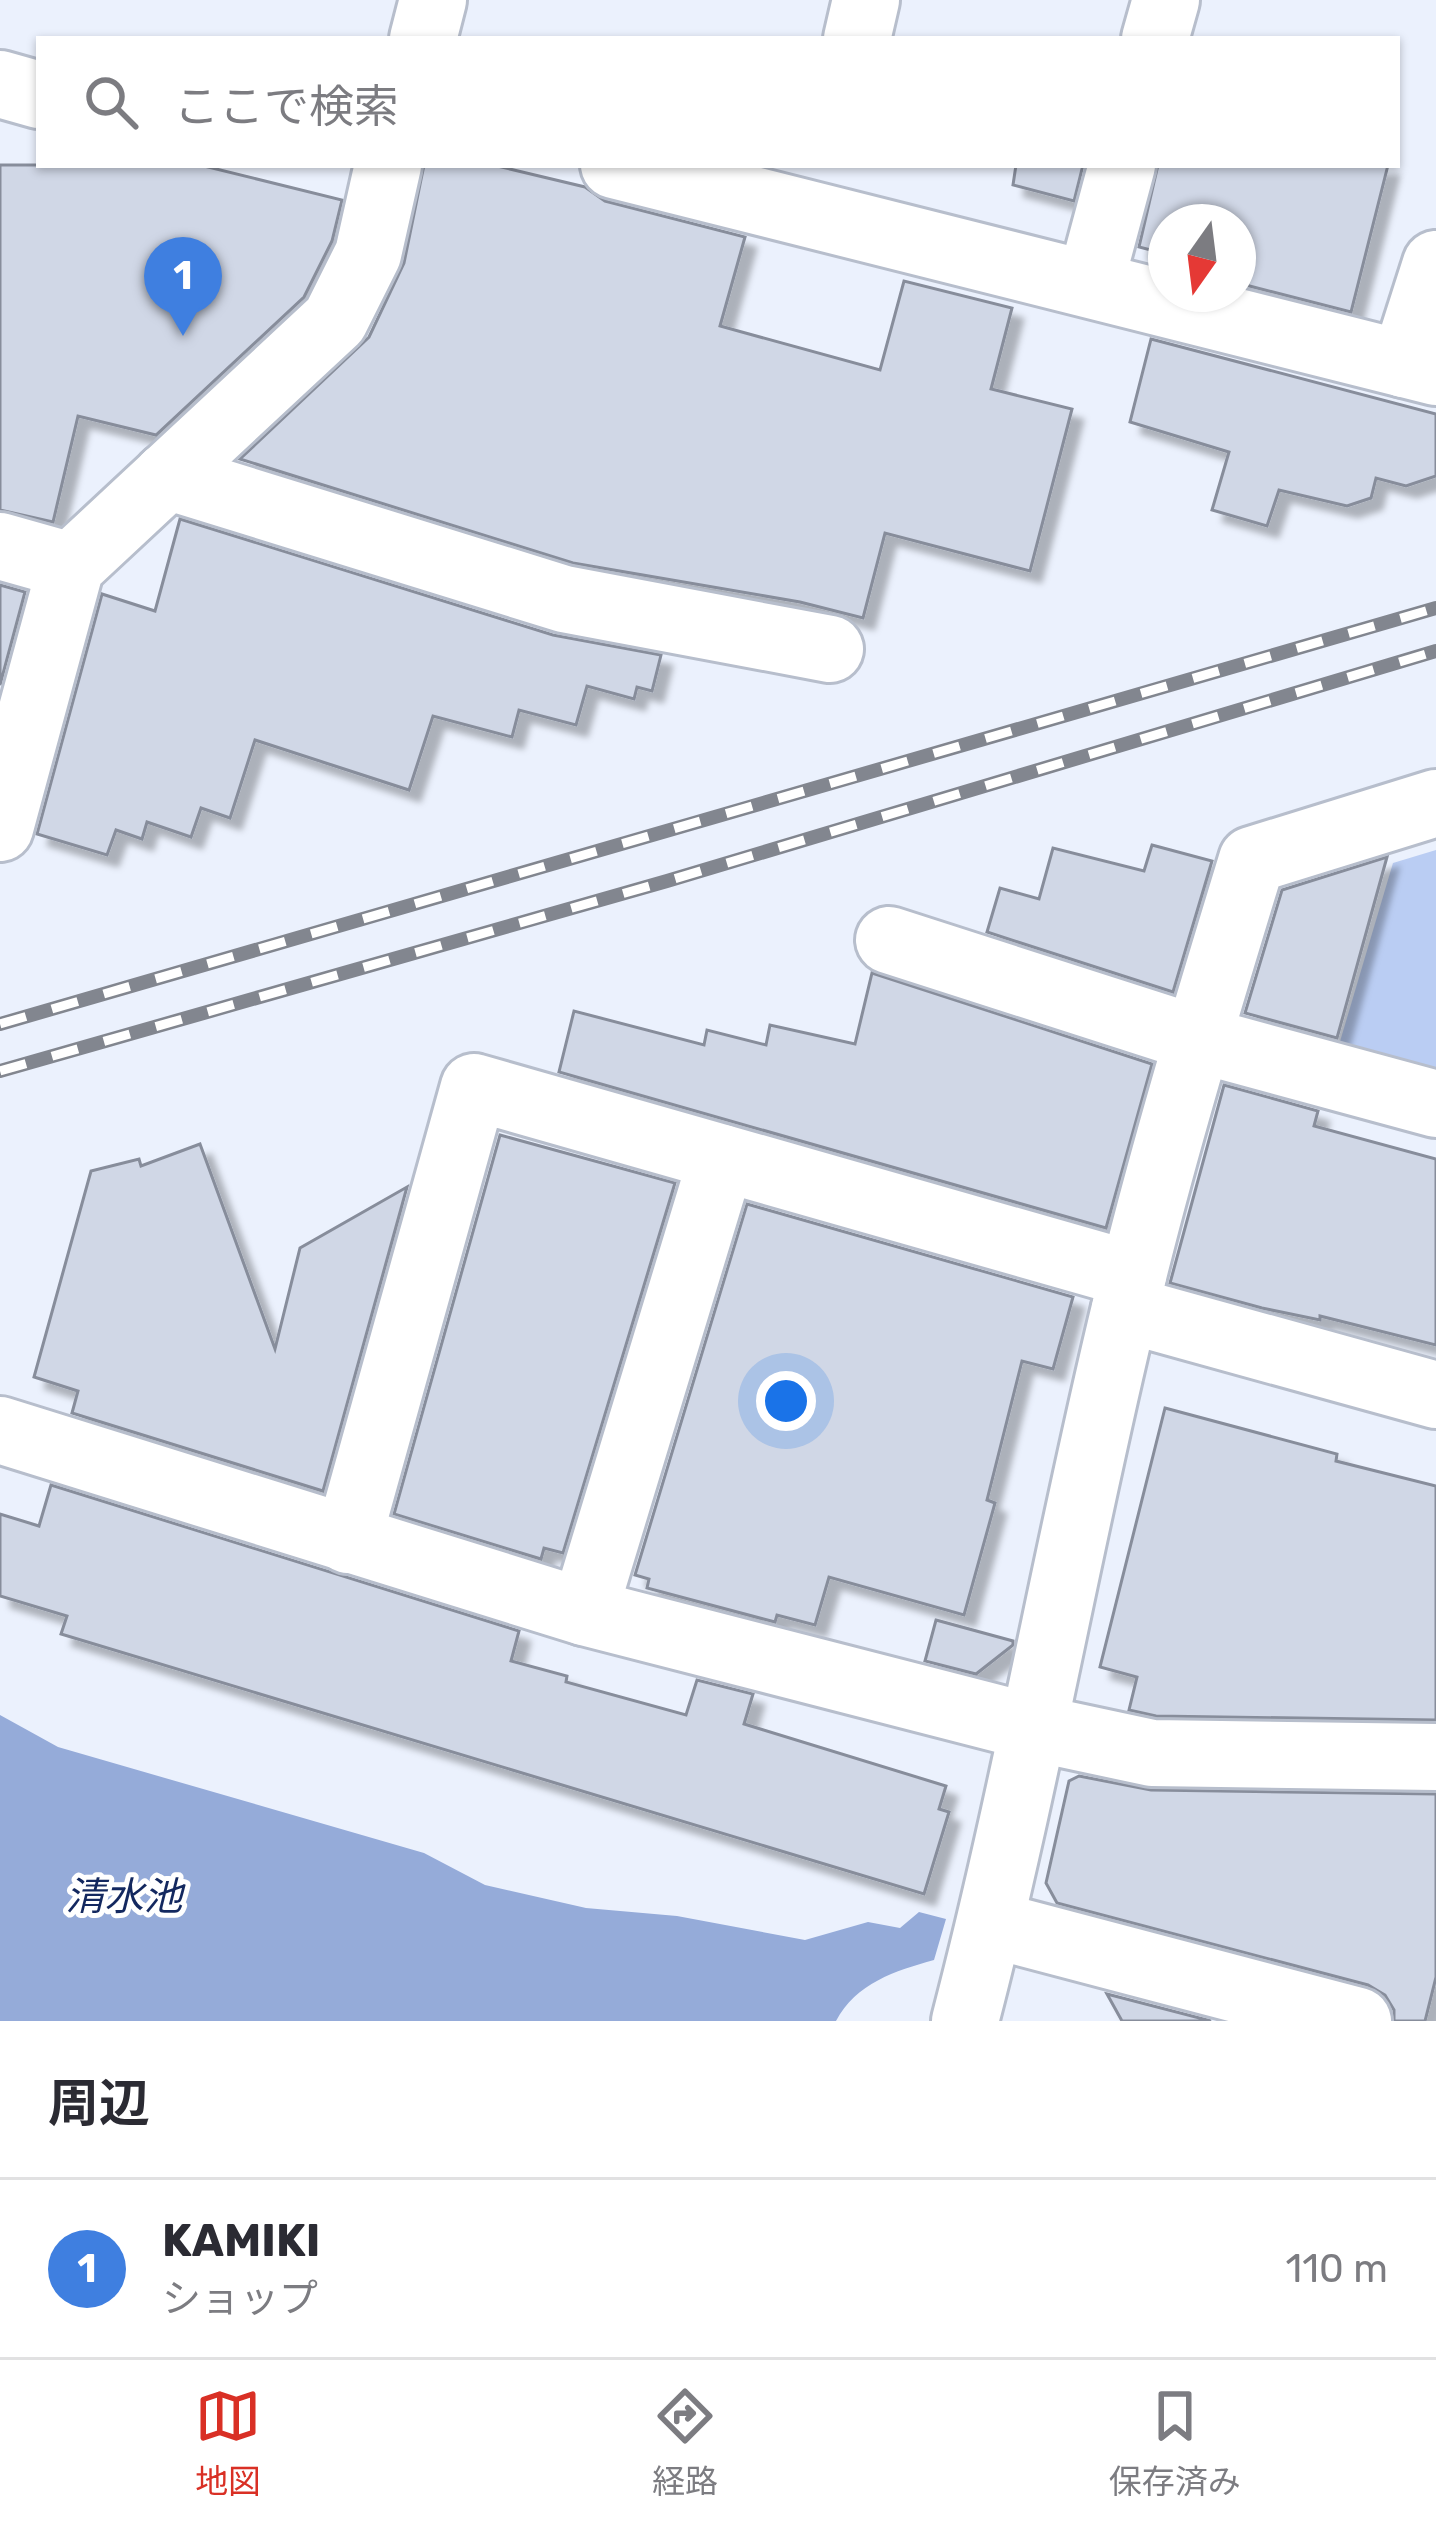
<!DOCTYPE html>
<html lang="ja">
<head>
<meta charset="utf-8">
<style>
	:root { --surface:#fff; --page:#f2f2f3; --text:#2b2b33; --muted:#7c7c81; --line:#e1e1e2; --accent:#d93025 }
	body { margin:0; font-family:Rubik,"Noto Sans JP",sans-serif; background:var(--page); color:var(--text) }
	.compass { position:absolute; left:1148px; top:204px; width:108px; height:108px; border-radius:50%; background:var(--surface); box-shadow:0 3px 9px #0004; rotate:194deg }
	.you { position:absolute; left:786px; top:1401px; width:42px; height:42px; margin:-30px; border:9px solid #fff; border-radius:50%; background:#1a73e8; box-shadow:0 0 0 18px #1a73e833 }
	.badge { display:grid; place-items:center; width:78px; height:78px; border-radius:50%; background:var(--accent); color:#fff; font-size:39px; font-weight:700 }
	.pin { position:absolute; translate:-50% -99px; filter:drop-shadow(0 3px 6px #0008) }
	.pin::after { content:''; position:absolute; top:63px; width:42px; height:36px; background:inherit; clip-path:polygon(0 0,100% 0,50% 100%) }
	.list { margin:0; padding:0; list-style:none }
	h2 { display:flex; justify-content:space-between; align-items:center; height:156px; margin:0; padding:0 48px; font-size:51px }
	h2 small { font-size:39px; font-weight:400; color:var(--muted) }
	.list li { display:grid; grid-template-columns:78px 1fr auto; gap:36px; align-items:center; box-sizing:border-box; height:180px; padding:0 48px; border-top:3px solid var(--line) }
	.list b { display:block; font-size:45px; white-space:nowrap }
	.list p { margin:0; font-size:39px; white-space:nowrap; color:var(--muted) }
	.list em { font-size:39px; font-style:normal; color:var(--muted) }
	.icon { flex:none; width:66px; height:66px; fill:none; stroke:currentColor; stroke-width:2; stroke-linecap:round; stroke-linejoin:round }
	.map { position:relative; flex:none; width:1436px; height:2021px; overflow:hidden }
	.search { position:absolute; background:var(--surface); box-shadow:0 3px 9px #0004; left:36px; right:36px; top:36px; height:132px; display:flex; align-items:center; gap:30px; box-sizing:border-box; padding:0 42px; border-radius:0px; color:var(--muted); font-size:45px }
	.sheet { height:336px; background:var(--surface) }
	nav { display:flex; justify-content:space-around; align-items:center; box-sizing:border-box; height:168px; border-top:3px solid var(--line); background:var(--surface); font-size:33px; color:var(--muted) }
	nav a { display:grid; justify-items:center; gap:6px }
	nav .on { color:var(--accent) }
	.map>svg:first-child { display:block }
	.green { fill:#bacdf3 }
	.water { fill:#95abd9 }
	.building { fill:#d0d7e6; stroke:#878d9b; stroke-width:3; filter:url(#shadow) }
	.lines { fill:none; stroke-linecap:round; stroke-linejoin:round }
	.minor-casing { stroke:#b7becc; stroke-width:72 }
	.minor { stroke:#fff; stroke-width:66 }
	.rail-casing { stroke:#82868f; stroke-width:14 }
	.rail { stroke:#fff; stroke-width:9; stroke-dasharray:27; stroke-linecap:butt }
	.labels { text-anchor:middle; stroke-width:10; stroke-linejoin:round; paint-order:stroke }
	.water-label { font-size:39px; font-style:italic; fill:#13285f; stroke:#fff }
</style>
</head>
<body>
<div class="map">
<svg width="1436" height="2021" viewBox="0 0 1436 2021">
	<defs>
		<filter id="shadow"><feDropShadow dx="11" dy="11" stdDeviation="3" flood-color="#0004"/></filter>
	</defs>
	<rect width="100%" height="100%" fill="#ebf1fd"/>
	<!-- green -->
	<polygon class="green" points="1436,850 1436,1093 1333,1065 1393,863"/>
	<!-- water -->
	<path class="water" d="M0,1715L58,1747L424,1853L485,1885L586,1908L677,1916L805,1940L868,1922L900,1928L919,1912L946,1919L934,1960C895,1971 856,1983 836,2021H0Z"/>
	<!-- building -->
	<g class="building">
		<polygon points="0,165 200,165 342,200 332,241 304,297 156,435 78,416 53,522 0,510"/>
		<polygon points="424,165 493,165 585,187 605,201 745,237 720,326 880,370 904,281 1012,308 991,389 1072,409 1030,571 885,533 863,618 800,602 573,563 240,459 369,337 404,263"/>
		<polygon points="1016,165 1083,165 1074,201 1013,185"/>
		<polygon points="1158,165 1388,165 1351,312 1238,283 1238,222 1166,222 1166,254 1139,247"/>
		<polygon points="1151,339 1436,414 1436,476 1406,486 1376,478 1371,498 1347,506 1279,490 1267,526 1212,510 1229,452 1130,422"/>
		<polygon points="180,519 553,635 661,655 652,691 637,687 634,699 587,686 576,725 519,710 512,737 433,716 409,790 255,740 230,818 201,808 191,837 147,822 142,839 116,830 107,855 37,834 102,594 155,611"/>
		<polygon points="0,585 25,592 0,685"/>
		<polygon points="1152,845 1212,861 1173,992 987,932 1000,888 1039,899 1053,848 1144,871"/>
		<polygon points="1387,857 1337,1038 1245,1013 1282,890"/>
		<polygon points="872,973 1152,1064 1106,1228 559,1072 574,1011 704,1045 707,1030 766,1045 770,1025 855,1044"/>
		<polygon points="1224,1085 1318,1111 1314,1126 1436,1159 1436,1345 1320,1316 1320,1320 1262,1308 1170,1283"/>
		<polygon points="500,1135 675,1183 563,1553 544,1548 541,1559 394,1514"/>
		<polygon points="200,1144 275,1349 300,1248 407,1187 323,1491 72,1413 78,1391 34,1377 91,1171 139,1159 141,1166"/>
		<polygon points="747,1204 1073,1297 1053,1369 1022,1361 987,1500 995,1503 964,1615 829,1577 815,1625 777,1615 775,1622 647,1588 649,1579 635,1575"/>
		<polygon points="1165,1408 1337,1454 1336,1461 1436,1486 1436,1720 1156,1716 1129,1710 1137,1677 1100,1667"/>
		<polygon points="51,1485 519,1631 511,1661 567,1676 566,1682 686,1715 697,1680 753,1694 744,1724 946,1786 939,1809 949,1812 924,1894 61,1634 67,1616 0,1596 0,1514 39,1526"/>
		<polygon points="936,1620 1013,1641 1013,1645 976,1674 925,1661"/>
		<polygon points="1079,1776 1151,1790 1436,1794 1436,1977 1425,2021 1394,2021 1394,2010 1385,1995 1368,1985 1057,1903 1046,1883 1069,1781"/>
		<polygon points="1107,1994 1211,2021 1122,2021"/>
	</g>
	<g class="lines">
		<!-- minor casing -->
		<g class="minor-casing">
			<g id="minor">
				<polyline points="423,39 433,0"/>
				<polyline points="857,39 866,0"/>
				<polyline points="1155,39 1166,0"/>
				<polyline points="0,84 39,95"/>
				<polyline points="614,165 1436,372"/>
				<polyline points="1090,284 1122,165"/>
				<polyline points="1404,364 1436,264"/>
				<polyline points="167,476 564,599 830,649"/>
				<polyline points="0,546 71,566"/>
				<polyline points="0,828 71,566 335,320 368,254 388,165"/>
				<polyline points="889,940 1197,1039 1436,1104"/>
				<polyline points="1125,1309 1436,1395"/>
				<polyline points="0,1430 584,1612 1035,1728 1152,1753 1436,1757"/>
				<polyline points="348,1540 474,1087 1133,1275"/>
				<polyline points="584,1612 722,1158"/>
				<polyline points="990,1924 1358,2021"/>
				<path d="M965,2021C1027,1784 1068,1542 1126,1304C1162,1155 1207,1007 1252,860L1436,803"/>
			</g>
		</g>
		<!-- minor -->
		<use href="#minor" class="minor"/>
		<!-- rail casing -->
		<g class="rail-casing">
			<g id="rail">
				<polyline points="0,1024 1436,608"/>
				<polyline points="0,1071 667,881 1436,651"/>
			</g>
		</g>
		<!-- rail -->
		<use href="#rail" class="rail"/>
	</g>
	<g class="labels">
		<!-- water labels -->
		<g class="water-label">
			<text x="124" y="1910">清水池</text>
		</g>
	</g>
</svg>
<svg class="compass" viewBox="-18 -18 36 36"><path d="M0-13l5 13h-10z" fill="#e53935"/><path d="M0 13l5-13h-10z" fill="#7c7c81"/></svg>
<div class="you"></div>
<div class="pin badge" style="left:183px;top:336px;background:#3f7fe0">1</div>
<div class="search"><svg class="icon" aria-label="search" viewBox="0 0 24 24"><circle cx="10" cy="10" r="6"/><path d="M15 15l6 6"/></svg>ここで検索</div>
</div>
<section class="sheet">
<h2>周辺<small></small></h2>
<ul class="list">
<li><span class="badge" style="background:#3f7fe0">1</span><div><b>KAMIKI</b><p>ショップ</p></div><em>110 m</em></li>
</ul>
</section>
<nav>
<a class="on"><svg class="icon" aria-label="map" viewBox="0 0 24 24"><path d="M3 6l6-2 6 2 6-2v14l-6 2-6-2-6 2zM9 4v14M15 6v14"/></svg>地図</a>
<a><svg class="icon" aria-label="directions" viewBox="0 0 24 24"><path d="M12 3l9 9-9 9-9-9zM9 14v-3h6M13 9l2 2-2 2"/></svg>経路</a>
<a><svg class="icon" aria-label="saved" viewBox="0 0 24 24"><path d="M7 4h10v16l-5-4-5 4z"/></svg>保存済み</a>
</nav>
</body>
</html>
